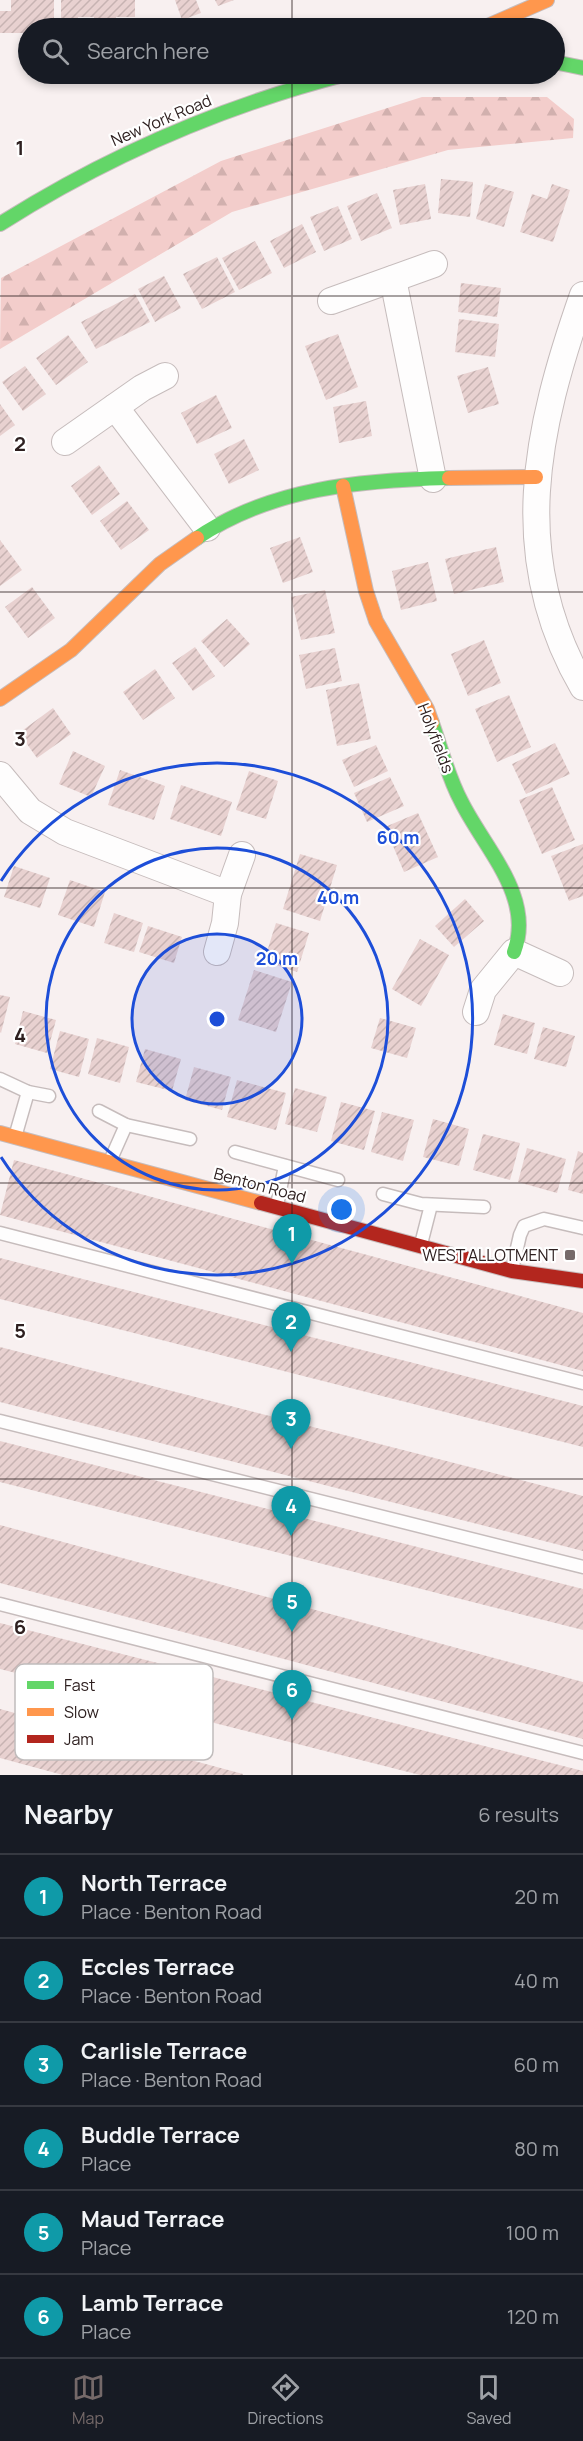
<!DOCTYPE html>
<html lang="en">
<head>
<meta charset="utf-8">
<style>
	:root { --surface:#171b24; --page:#20242c; --text:#f1f3f6; --muted:#9ea1a6; --line:#363941; --accent:#756969 }
	body { margin:0; font-family:Manrope,sans-serif; background:var(--page); color:var(--text) }
	.you { position:absolute; left:342px; top:1210px; width:21px; height:21px; margin:-15px; border:4px solid #fff; border-radius:50%; background:#1a73e8; box-shadow:0 0 0 9px #1a73e833 }
	.badge { display:grid; place-items:center; width:39px; height:39px; border-radius:50%; background:var(--accent); color:#fff; font-size:20px; font-weight:700 }
	.pin { position:absolute; translate:-50% -50px; filter:drop-shadow(0 2px 3px #0008) }
	.pin::after { content:''; position:absolute; top:32px; width:21px; height:18px; background:inherit; clip-path:polygon(0 0,100% 0,50% 100%) }
	.list { margin:0; padding:0; list-style:none }
	h2 { display:flex; justify-content:space-between; align-items:center; height:78px; margin:0; padding:0 24px; font-size:26px }
	h2 small { font-size:20px; font-weight:400; color:var(--muted) }
	.list li { display:grid; grid-template-columns:39px 1fr auto; gap:18px; align-items:center; box-sizing:border-box; height:84px; padding:0 24px; border-top:2px solid var(--line) }
	.list b { display:block; font-size:22px; white-space:nowrap }
	.list p { margin:0; font-size:20px; white-space:nowrap; color:var(--muted) }
	.list em { font-size:20px; font-style:normal; color:var(--muted) }
	.icon { flex:none; width:33px; height:33px; fill:none; stroke:currentColor; stroke-width:2; stroke-linecap:round; stroke-linejoin:round }
	.map { position:relative; flex:none; width:583px; height:1775px; overflow:hidden }
	.search { position:absolute; background:var(--surface); box-shadow:0 3px 9px #0003; left:18px; right:18px; top:18px; height:66px; display:flex; align-items:center; gap:15px; box-sizing:border-box; padding:0 21px; border-radius:33px; color:var(--muted); font-size:22px }
	.sheet { height:582px; background:var(--surface) }
	nav { display:flex; justify-content:space-around; align-items:center; box-sizing:border-box; height:84px; border-top:2px solid var(--line); background:var(--surface); font-size:16px; color:var(--muted) }
	nav a { display:grid; justify-items:center; gap:3px }
	nav .on { color:var(--accent) }
	.map>svg:first-child { display:block }
	.forest { fill:url(#forest-firs) }
	.building { fill:url(#building-hatch) }
	.lines { fill:none; stroke-linecap:round; stroke-linejoin:round }
	.lane-casing { stroke:#c6bcbc; stroke-width:15 }
	.street-casing { stroke:#c6bcbc; stroke-width:28 }
	.fast-casing { stroke:#c6bcbc; stroke-width:16 }
	.slow-casing { stroke:#c6bcbc; stroke-width:16 }
	.jam-casing { stroke:#c6bcbc; stroke-width:16 }
	.lane { stroke:#fefdfd; stroke-width:12 }
	.street { stroke:#fefdfd; stroke-width:26 }
	.fast { stroke:#63d668; stroke-width:14 }
	.slow { stroke:#ff974d; stroke-width:14 }
	.jam { stroke:#b3261e; stroke-width:14 }
	.grid { fill:none; stroke:#2e2020; stroke-width:1.5; stroke-opacity:0.55 }
	.ring { fill:none; stroke:#1d4ed8; stroke-width:3 }
	.poi-dot { fill:#756969; stroke:#fff; stroke-width:2 }
	.labels { text-anchor:middle; stroke-width:4.5; stroke-linejoin:round; paint-order:stroke }
	.street-label { font-size:16px; fill:#2e2020; stroke:#fff }
	.poi-label { font-size:16px; fill:#2e2020; stroke:#fff; text-anchor:end }
	.key { fill:#fff; stroke:#c0bcbc; stroke-width:1.5 }
	.key-label { font-size:16px; fill:#2e2020 }
	.grid-label { font-size:20px; text-anchor:middle; font-weight:bold; fill:#2e2020; stroke:#fff; stroke-width:4.5; stroke-linejoin:round; paint-order:stroke }
	.centre { fill:#1d4ed8; stroke:#fff; stroke-width:3 }
	.ring-label { font-size:18px; text-anchor:middle; font-weight:bold; fill:#1d4ed8; stroke:#fff; stroke-width:4.5; stroke-linejoin:round; paint-order:stroke }
</style>
</head>
<body>
<div class="map">
<svg width="583" height="1775" viewBox="0 0 583 1775">
	<defs>
		<pattern id="forest-firs" width="22" height="20" patternUnits="userSpaceOnUse" patternTransform="scale(1.5)"><rect width="22" height="20" fill="#f3cdcb"/><path d="M5 1l3.5 6h-7zM16 11l3.5 6h-7z" fill="#d1b0ae"/></pattern>
		<pattern id="building-hatch" width="6" height="6" patternUnits="userSpaceOnUse" patternTransform="scale(1.5)"><rect width="6" height="6" fill="#e8d1d0"/><path d="M-1 1l2-2M0 6l6-6M5 7l2-2" fill="none" stroke="#c7b3b2"/></pattern>
	</defs>
	<rect width="100%" height="100%" fill="#f8f0f0"/>
	<!-- forest -->
	<polygon class="forest" points="422,97 547,97 574,119 573,138 448,150 232,212 0,349 1,278 221,161"/>
	<!-- building -->
	<g class="building">
		<polygon points="11,0 54,0 54,28 28,28 28,33 0,33 0,11 11,11"/>
		<polygon points="61,0 135,0 135,17 116,17 116,28 94,28 94,17 78,17 78,28 61,28"/>
		<polygon points="175,0 196,0 201,13 182,20"/>
		<polygon points="215,0 234,0 218,6"/>
		<polygon points="441,179 473,182 470,217 438,213"/>
		<polygon points="425,184 431,219 400,225 393,190"/>
		<polygon points="485,184 514,192 504,227 476,219"/>
		<polygon points="552,184 570,190 553,242 520,232 532,194 547,199"/>
		<polygon points="377,193 392,228 361,241 347,206"/>
		<polygon points="338,206 352,239 324,251 310,217"/>
		<polygon points="302,224 316,252 284,268 270,241"/>
		<polygon points="255,241 272,273 239,290 222,258"/>
		<polygon points="217,257 235,292 202,309 183,274"/>
		<polygon points="164,276 181,308 155,322 138,289"/>
		<polygon points="461,283 501,288 497,317 458,312"/>
		<polygon points="135,294 150,322 96,349 81,322"/>
		<polygon points="459,319 499,324 495,357 455,352"/>
		<polygon points="338,334 358,387 326,400 305,346"/>
		<polygon points="68,335 88,362 56,385 36,358"/>
		<polygon points="25,366 46,394 23,411 2,382"/>
		<polygon points="488,367 499,404 468,413 457,376"/>
		<polygon points="216,395 232,428 197,444 181,413"/>
		<polygon points="366,401 372,436 339,443 333,407"/>
		<polygon points="0,404 15,425 0,436"/>
		<polygon points="244,439 259,470 229,484 214,454"/>
		<polygon points="99,465 120,494 92,515 71,486"/>
		<polygon points="127,501 149,530 121,550 100,521"/>
		<polygon points="300,537 313,572 283,583 270,548"/>
		<polygon points="0,540 22,570 0,586"/>
		<polygon points="496,547 504,582 454,594 445,559"/>
		<polygon points="428,562 437,601 401,610 392,571"/>
		<polygon points="32,587 55,618 28,638 5,607"/>
		<polygon points="325,590 335,633 301,640 291,597"/>
		<polygon points="227,619 250,644 224,667 201,641"/>
		<polygon points="484,640 501,683 468,696 451,654"/>
		<polygon points="195,647 215,676 193,691 172,663"/>
		<polygon points="335,648 342,681 306,689 299,655"/>
		<polygon points="155,669 175,698 143,720 123,692"/>
		<polygon points="359,683 371,739 337,746 326,690"/>
		<polygon points="509,695 531,747 497,762 475,709"/>
		<polygon points="53,708 71,734 37,758 19,733"/>
		<polygon points="555,743 570,774 526,794 512,764"/>
		<polygon points="376,745 388,771 354,787 342,760"/>
		<polygon points="73,751 105,766 91,797 59,784"/>
		<polygon points="120,770 165,786 154,820 108,805"/>
		<polygon points="249,771 278,781 266,819 236,810"/>
		<polygon points="390,777 404,806 367,822 354,793"/>
		<polygon points="181,785 232,802 221,836 170,819"/>
		<polygon points="552,787 575,840 542,854 519,800"/>
		<polygon points="418,813 438,857 404,872 385,827"/>
		<polygon points="583,844 583,896 569,901 551,856"/>
		<polygon points="300,854 337,865 320,921 283,909"/>
		<polygon points="14,866 50,878 40,908 4,897"/>
		<polygon points="70,880 105,892 94,927 58,915"/>
		<polygon points="465,899 484,921 454,947 435,926"/>
		<polygon points="114,913 143,923 134,952 104,943"/>
		<polygon points="276,923 309,933 297,972 264,961"/>
		<polygon points="148,926 182,937 174,963 139,952"/>
		<polygon points="420,939 449,955 421,1006 392,989"/>
		<polygon points="254,970 292,982 276,1032 238,1020"/>
		<polygon points="0,995 10,997 1,1033 0,1032"/>
		<polygon points="23,1011 56,1020 47,1053 15,1044"/>
		<polygon points="503,1014 535,1023 527,1054 494,1045"/>
		<polygon points="380,1018 416,1028 407,1058 371,1048"/>
		<polygon points="543,1027 575,1036 566,1067 534,1059"/>
		<polygon points="60,1031 89,1039 79,1077 50,1069"/>
		<polygon points="97,1038 129,1047 120,1083 88,1074"/>
		<polygon points="145,1049 181,1059 172,1091 136,1082"/>
		<polygon points="194,1067 231,1077 222,1110 185,1100"/>
		<polygon points="237,1080 286,1093 276,1130 227,1117"/>
		<polygon points="295,1088 327,1097 317,1132 285,1124"/>
		<polygon points="341,1102 375,1111 364,1150 331,1141"/>
		<polygon points="382,1112 414,1120 403,1161 371,1152"/>
		<polygon points="433,1119 469,1129 459,1166 423,1157"/>
		<polygon points="483,1134 520,1143 510,1180 473,1170"/>
		<polygon points="527,1148 566,1159 557,1193 518,1182"/>
		<polygon points="578,1151 583,1153 583,1194 568,1190"/>
		<polygon points="14,1160 583,1313 583,1371 0,1215"/>
		<polygon points="0,1258 583,1406 583,1447 0,1299"/>
		<polygon points="0,1347 583,1496 583,1551 0,1402"/>
		<polygon points="0,1441 583,1589 583,1630 0,1482"/>
		<polygon points="0,1525 583,1682 583,1739 0,1583"/>
		<polygon points="0,1623 583,1771 583,1775 420,1775 0,1669"/>
		<polygon points="0,1709 243,1774 243,1775 63,1775 0,1758"/>
	</g>
	<g class="lines">
		<!-- lane casing -->
		<g class="lane-casing">
			<g id="lane">
				<polyline points="0,1079 28,1092 49,1096"/>
				<polyline points="99,1111 126,1125 190,1139"/>
				<polyline points="15,1137 28,1092"/>
				<polyline points="235,1152 338,1180"/>
				<polyline points="110,1161 126,1125"/>
				<polyline points="383,1194 421,1204 484,1207"/>
				<polyline points="277,1205 285,1166"/>
				<polyline points="0,1233 583,1383"/>
				<polyline points="421,1244 431,1205"/>
				<polyline points="512,1270 520,1235 524,1226 544,1219 583,1228"/>
				<polyline points="0,1421 583,1567"/>
				<polyline points="0,1604 583,1753"/>
			</g>
		</g>
		<!-- street casing -->
		<g class="street-casing">
			<g id="street">
				<polyline points="393,279 433,479"/>
				<path d="M583,295C536,429 507,556 583,687"/>
				<polyline points="331,301 434,264"/>
				<polyline points="115,407 207,528"/>
				<polyline points="65,442 142,388 165,376"/>
				<polyline points="0,775 30,811 65,832 228,894"/>
				<polyline points="217,952 225,923 228,894 242,855"/>
				<polyline points="476,1012 483,990 514,952 560,973"/>
			</g>
		</g>
		<!-- fast casing -->
		<g class="fast-casing">
			<g id="fast">
				<polyline points="554,62 583,68"/>
				<path d="M0,224C109,155 222,106 347,74"/>
				<path d="M197,538C270,488 362,480 449,478"/>
				<path d="M432,723C441,748 448,777 461,801C484,848 535,897 514,952"/>
			</g>
		</g>
		<!-- slow casing -->
		<g class="slow-casing">
			<g id="slow">
				<polyline points="483,28 547,0"/>
				<polyline points="449,478 536,477"/>
				<polyline points="343,486 366,591 376,621 427,709 432,723"/>
				<polyline points="0,699 71,650 160,564 197,538"/>
				<polyline points="0,1133 261,1203"/>
			</g>
		</g>
		<!-- jam casing -->
		<g class="jam-casing">
			<polyline id="jam" points="261,1203 512,1271 583,1281"/>
		</g>
		<!-- lane -->
		<use href="#lane" class="lane"/>
		<!-- street -->
		<use href="#street" class="street"/>
		<!-- fast -->
		<use href="#fast" class="fast"/>
		<!-- slow -->
		<use href="#slow" class="slow"/>
		<!-- jam -->
		<use href="#jam" class="jam"/>
	</g>
	<!-- grid -->
	<path class="grid" d="M292,0V28M292,74V1775M0,296H583M0,592H583M0,888H583M0,1183H583M0,1479H583"/>
	<!-- distance rings -->
	<circle cx="217" cy="1019" r="85" fill="#1d4ed8" fill-opacity=".12"/>
	<g class="ring">
		<circle cx="217" cy="1019" r="85"/>
		<circle cx="217" cy="1019" r="171"/>
		<path d="M1 881A256 256 0 1 1 1 1157"/>
	</g>
	<!-- markers -->
	<rect class="poi-dot" x="564" y="1249" width="12" height="12" rx="3"/>
	<g class="labels">
		<!-- street labels -->
		<g class="street-label">
			<text transform="translate(161 120) rotate(-23)" y="6">New York Road</text>
			<text transform="translate(436 738) rotate(69)" y="6">Holyfields</text>
			<text transform="translate(260 1185) rotate(15)" y="6">Benton Road</text>
		</g>
		<!-- poi labels -->
		<g class="poi-label">
			<text x="558" y="1261">WEST ALLOTMENT</text>
		</g>
	</g>
	<!-- legend -->
	<rect x="15" y="1664" width="198" height="96" rx="9" class="key"/>
	<rect x="27" y="1681" width="27" height="8" fill="#63d668"/>
	<rect x="27" y="1708" width="27" height="8" fill="#ff974d"/>
	<rect x="27" y="1735" width="27" height="8" fill="#b3261e"/>
	<g class="key-label">
		<text x="64" y="1691">Fast</text>
		<text x="64" y="1718">Slow</text>
		<text x="64" y="1745">Jam</text>
	</g>
	<g class="grid-label">
		<text x="20" y="155">1</text>
		<text x="20" y="451">2</text>
		<text x="20" y="746">3</text>
		<text x="20" y="1042">4</text>
		<text x="20" y="1338">5</text>
		<text x="20" y="1634">6</text>
	</g>
	<circle cx="217" cy="1019" r="9" class="centre"/>
	<g class="ring-label">
		<text x="398" y="844">60 m</text>
		<text x="338" y="904">40 m</text>
		<text x="277" y="965">20 m</text>
	</g>
</svg>
<div class="you"></div>
<div class="pin badge" style="left:292px;top:1264px;background:#0f9aa8">1</div>
<div class="pin badge" style="left:291px;top:1352px;background:#0f9aa8">2</div>
<div class="pin badge" style="left:291px;top:1449px;background:#0f9aa8">3</div>
<div class="pin badge" style="left:291px;top:1536px;background:#0f9aa8">4</div>
<div class="pin badge" style="left:292px;top:1632px;background:#0f9aa8">5</div>
<div class="pin badge" style="left:292px;top:1720px;background:#0f9aa8">6</div>
<div class="search"><svg class="icon" aria-label="search" viewBox="0 0 24 24"><circle cx="10" cy="10" r="6"/><path d="M15 15l6 6"/></svg>Search here</div>
</div>
<section class="sheet">
<h2>Nearby<small>6 results</small></h2>
<ul class="list">
<li><span class="badge" style="background:#0f9aa8">1</span><div><b>North Terrace</b><p>Place · Benton Road</p></div><em>20 m</em></li>
<li><span class="badge" style="background:#0f9aa8">2</span><div><b>Eccles Terrace</b><p>Place · Benton Road</p></div><em>40 m</em></li>
<li><span class="badge" style="background:#0f9aa8">3</span><div><b>Carlisle Terrace</b><p>Place · Benton Road</p></div><em>60 m</em></li>
<li><span class="badge" style="background:#0f9aa8">4</span><div><b>Buddle Terrace</b><p>Place</p></div><em>80 m</em></li>
<li><span class="badge" style="background:#0f9aa8">5</span><div><b>Maud Terrace</b><p>Place</p></div><em>100 m</em></li>
<li><span class="badge" style="background:#0f9aa8">6</span><div><b>Lamb Terrace</b><p>Place</p></div><em>120 m</em></li>
</ul>
</section>
<nav>
<a class="on"><svg class="icon" aria-label="map" viewBox="0 0 24 24"><path d="M3 6l6-2 6 2 6-2v14l-6 2-6-2-6 2zM9 4v14M15 6v14"/></svg>Map</a>
<a><svg class="icon" aria-label="directions" viewBox="0 0 24 24"><path d="M12 3l9 9-9 9-9-9zM9 14v-3h6M13 9l2 2-2 2"/></svg>Directions</a>
<a><svg class="icon" aria-label="saved" viewBox="0 0 24 24"><path d="M7 4h10v16l-5-4-5 4z"/></svg>Saved</a>
</nav>
</body>
</html>
